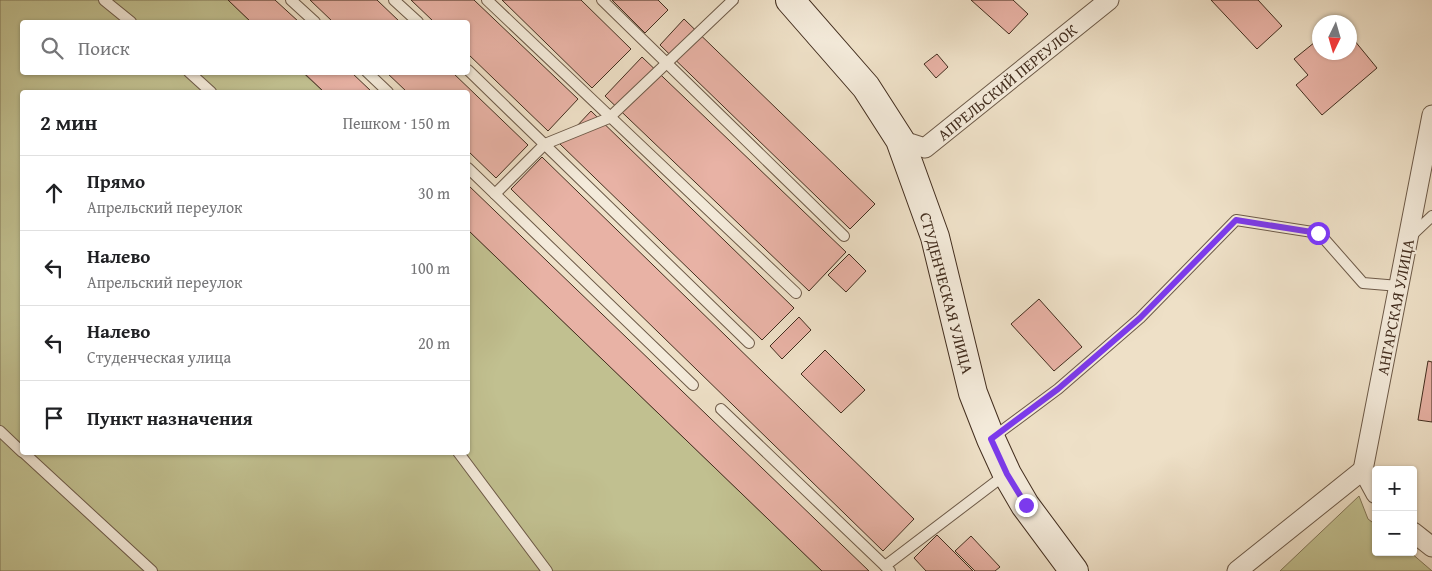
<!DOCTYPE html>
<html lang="ru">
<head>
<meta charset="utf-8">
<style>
	:root { --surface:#fff; --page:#f6f6f6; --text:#202124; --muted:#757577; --line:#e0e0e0 }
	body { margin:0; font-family:"Gentium Book Plus",serif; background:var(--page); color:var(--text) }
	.controls { position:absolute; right:15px; bottom:15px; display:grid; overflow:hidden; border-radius:5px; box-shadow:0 1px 4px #0004 }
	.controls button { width:45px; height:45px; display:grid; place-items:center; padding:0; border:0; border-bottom:1px solid var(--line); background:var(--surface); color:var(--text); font:25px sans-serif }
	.compass { position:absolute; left:1312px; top:15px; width:45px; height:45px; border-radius:50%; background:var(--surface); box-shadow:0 1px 4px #0004; rotate:185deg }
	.stop { position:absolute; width:15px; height:15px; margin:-11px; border:4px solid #7c3aed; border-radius:50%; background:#fff }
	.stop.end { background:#7c3aed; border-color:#fff; box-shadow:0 1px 5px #0008 }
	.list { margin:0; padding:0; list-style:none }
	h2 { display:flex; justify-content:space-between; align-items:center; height:65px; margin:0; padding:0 20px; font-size:21px }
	h2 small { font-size:16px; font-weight:400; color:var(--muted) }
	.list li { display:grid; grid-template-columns:32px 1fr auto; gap:15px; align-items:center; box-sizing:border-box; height:75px; padding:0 20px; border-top:1px solid var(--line) }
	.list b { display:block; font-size:19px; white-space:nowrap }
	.list p { margin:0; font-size:16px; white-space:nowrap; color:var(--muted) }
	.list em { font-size:16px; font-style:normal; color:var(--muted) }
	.icon { flex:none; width:28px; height:28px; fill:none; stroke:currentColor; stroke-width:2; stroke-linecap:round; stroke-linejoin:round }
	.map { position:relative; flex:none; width:1432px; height:571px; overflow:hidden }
	.search { position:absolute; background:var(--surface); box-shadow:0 1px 4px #0004; left:20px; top:20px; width:450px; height:55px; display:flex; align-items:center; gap:12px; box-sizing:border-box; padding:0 18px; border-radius:5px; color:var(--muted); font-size:19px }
	.panel { position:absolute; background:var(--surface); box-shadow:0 1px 4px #0004; left:20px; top:90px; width:450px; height:365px; border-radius:5px }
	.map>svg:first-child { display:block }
	.green { fill:#c1c090; stroke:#827657 }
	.building { fill:#e8b2a5; stroke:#422d1e }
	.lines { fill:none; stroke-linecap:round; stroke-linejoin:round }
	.service-casing { stroke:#6d5a48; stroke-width:12 }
	.minor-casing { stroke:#6d5a48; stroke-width:21 }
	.secondary-casing { stroke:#422d1e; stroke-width:30 }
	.service { stroke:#f4ebdb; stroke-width:10 }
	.minor { stroke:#f4ebdb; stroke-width:19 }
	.secondary { stroke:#f4ebdb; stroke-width:28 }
	.route { stroke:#7c3aed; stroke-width:6 }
	.labels { text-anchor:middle; stroke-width:4; stroke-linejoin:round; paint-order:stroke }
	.street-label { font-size:16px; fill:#422d1e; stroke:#f4ebdb }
</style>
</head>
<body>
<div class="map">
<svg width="1432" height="571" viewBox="0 0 1432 571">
	<rect width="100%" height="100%" fill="#eee0c7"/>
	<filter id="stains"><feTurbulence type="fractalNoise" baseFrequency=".004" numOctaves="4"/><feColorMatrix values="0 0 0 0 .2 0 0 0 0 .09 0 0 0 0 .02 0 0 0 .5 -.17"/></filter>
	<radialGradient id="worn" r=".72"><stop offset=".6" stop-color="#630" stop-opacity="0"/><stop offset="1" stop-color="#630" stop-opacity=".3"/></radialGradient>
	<!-- green -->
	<g class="green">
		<polygon points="0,0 228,0 251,22 22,22 22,72 303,73 324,92 22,92 22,452 468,452 468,230 822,571 0,571"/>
		<polygon points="1359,496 1368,519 1376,525 1376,552 1410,552 1432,571 1280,571"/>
	</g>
	<!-- building -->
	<g class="building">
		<polygon points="228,0 275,0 299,22 251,22"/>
		<polygon points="310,0 377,0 400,22 333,22"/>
		<polygon points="411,0 474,0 578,99 548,131 468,54 468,22 434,22"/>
		<polygon points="502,0 581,0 631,49 592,88"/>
		<polygon points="612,0 658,0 668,10 645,33"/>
		<polygon points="971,0 1013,0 1028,14 1009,34"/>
		<polygon points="1211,0 1258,0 1282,26 1257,49"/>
		<polygon points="684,19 875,204 850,229 660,45"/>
		<polygon points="1320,38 1320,52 1336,54 1350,52 1350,43 1354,40 1377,68 1322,115 1296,85 1308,75 1294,59"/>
		<polygon points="937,54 948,67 936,78 924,64"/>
		<polygon points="642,57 846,252 809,291 605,96"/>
		<polygon points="303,72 351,72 372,92 324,92"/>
		<polygon points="386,72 452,72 528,145 496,178 468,151 468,92 407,92"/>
		<polygon points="591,111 794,308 762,340 560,144"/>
		<polygon points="542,157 914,519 883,551 511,189"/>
		<polygon points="468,185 869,571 822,571 468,230"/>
		<polygon points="849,254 866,271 846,292 828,275"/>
		<polygon points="1039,299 1082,347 1054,371 1011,324"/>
		<polygon points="799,317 811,330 782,359 770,346"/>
		<polygon points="825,350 865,390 841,413 801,374"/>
		<polygon points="1428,361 1432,362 1432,422 1418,420"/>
		<polygon points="937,535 973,571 926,571 914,558"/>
		<polygon points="971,536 1000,567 995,571 975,571 955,551"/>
	</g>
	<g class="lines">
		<!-- service casing -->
		<g class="service-casing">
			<g id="service">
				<polyline points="104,0 131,22"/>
				<polyline points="291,0 315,22"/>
				<polyline points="394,0 418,22"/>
				<polyline points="487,0 796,293"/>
				<polyline points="602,0 844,236"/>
				<polyline points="468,70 749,343"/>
				<polyline points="189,72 211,92"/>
				<polyline points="367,72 388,92"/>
				<polyline points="468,168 693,385"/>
				<polyline points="495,194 545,144 609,118 733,0"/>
				<polyline points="1411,236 1432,216"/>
				<polyline points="721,409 885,566"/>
				<polyline points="0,431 22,452"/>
				<polyline points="992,438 1058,389 1140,318 1236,220 1319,233 1363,283 1399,286"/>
				<polyline points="23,452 152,571"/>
				<polyline points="458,452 547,571"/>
				<polyline points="890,571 885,566 1006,474"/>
			</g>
		</g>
		<!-- minor casing -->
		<g class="minor-casing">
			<g id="minor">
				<polyline points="900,140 925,148 1109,0"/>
				<polyline points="1376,494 1363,470 1432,115"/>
				<polyline points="1413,532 1432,547"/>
				<polyline points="1237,571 1363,470"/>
			</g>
		</g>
		<!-- secondary casing -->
		<g class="secondary-casing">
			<polyline id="secondary" points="790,0 866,87 900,140 935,237 973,393 991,439 1007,474 1025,505 1074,571"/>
		</g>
		<!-- service -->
		<use href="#service" class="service"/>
		<!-- minor -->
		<use href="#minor" class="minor"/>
		<!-- secondary -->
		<use href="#secondary" class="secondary"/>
	</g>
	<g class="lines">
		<!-- route -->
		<polyline class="route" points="1026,505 1007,474 991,439 1058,389 1140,318 1236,220 1318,233"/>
	</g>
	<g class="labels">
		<!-- street labels -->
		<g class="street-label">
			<text transform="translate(1007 82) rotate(-39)" y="6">АПРЕЛЬСКИЙ ПЕРЕУЛОК</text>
			<text transform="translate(947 293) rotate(75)" y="6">СТУДЕНЧЕСКАЯ УЛИЦА</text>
			<text transform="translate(1395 307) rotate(-79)" y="6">АНГАРСКАЯ УЛИЦА</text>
		</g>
	</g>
	<rect width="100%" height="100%" filter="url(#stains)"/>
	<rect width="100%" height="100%" fill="url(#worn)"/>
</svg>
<div class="controls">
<button>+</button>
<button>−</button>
</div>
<svg class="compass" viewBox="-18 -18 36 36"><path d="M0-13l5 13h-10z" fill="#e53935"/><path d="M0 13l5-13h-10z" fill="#757577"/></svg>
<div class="stop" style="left:1318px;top:233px"></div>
<div class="stop end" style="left:1026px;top:505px"></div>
<div class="search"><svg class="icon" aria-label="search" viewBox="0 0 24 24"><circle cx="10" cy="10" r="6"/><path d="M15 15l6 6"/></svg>Поиск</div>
<section class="panel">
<h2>2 мин<small>Пешком · 150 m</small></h2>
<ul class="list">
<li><svg class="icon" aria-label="ahead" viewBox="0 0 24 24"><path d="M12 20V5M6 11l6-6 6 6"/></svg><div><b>Прямо</b><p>Апрельский переулок</p></div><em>30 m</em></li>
<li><svg class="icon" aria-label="left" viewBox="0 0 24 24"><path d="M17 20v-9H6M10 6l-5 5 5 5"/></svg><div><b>Налево</b><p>Апрельский переулок</p></div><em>100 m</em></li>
<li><svg class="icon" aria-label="left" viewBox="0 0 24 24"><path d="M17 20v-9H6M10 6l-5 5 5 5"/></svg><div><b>Налево</b><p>Студенческая улица</p></div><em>20 m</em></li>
<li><svg class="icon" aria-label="arrive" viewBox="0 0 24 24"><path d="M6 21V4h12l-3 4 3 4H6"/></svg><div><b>Пункт назначения</b></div></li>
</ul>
</section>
</div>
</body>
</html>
